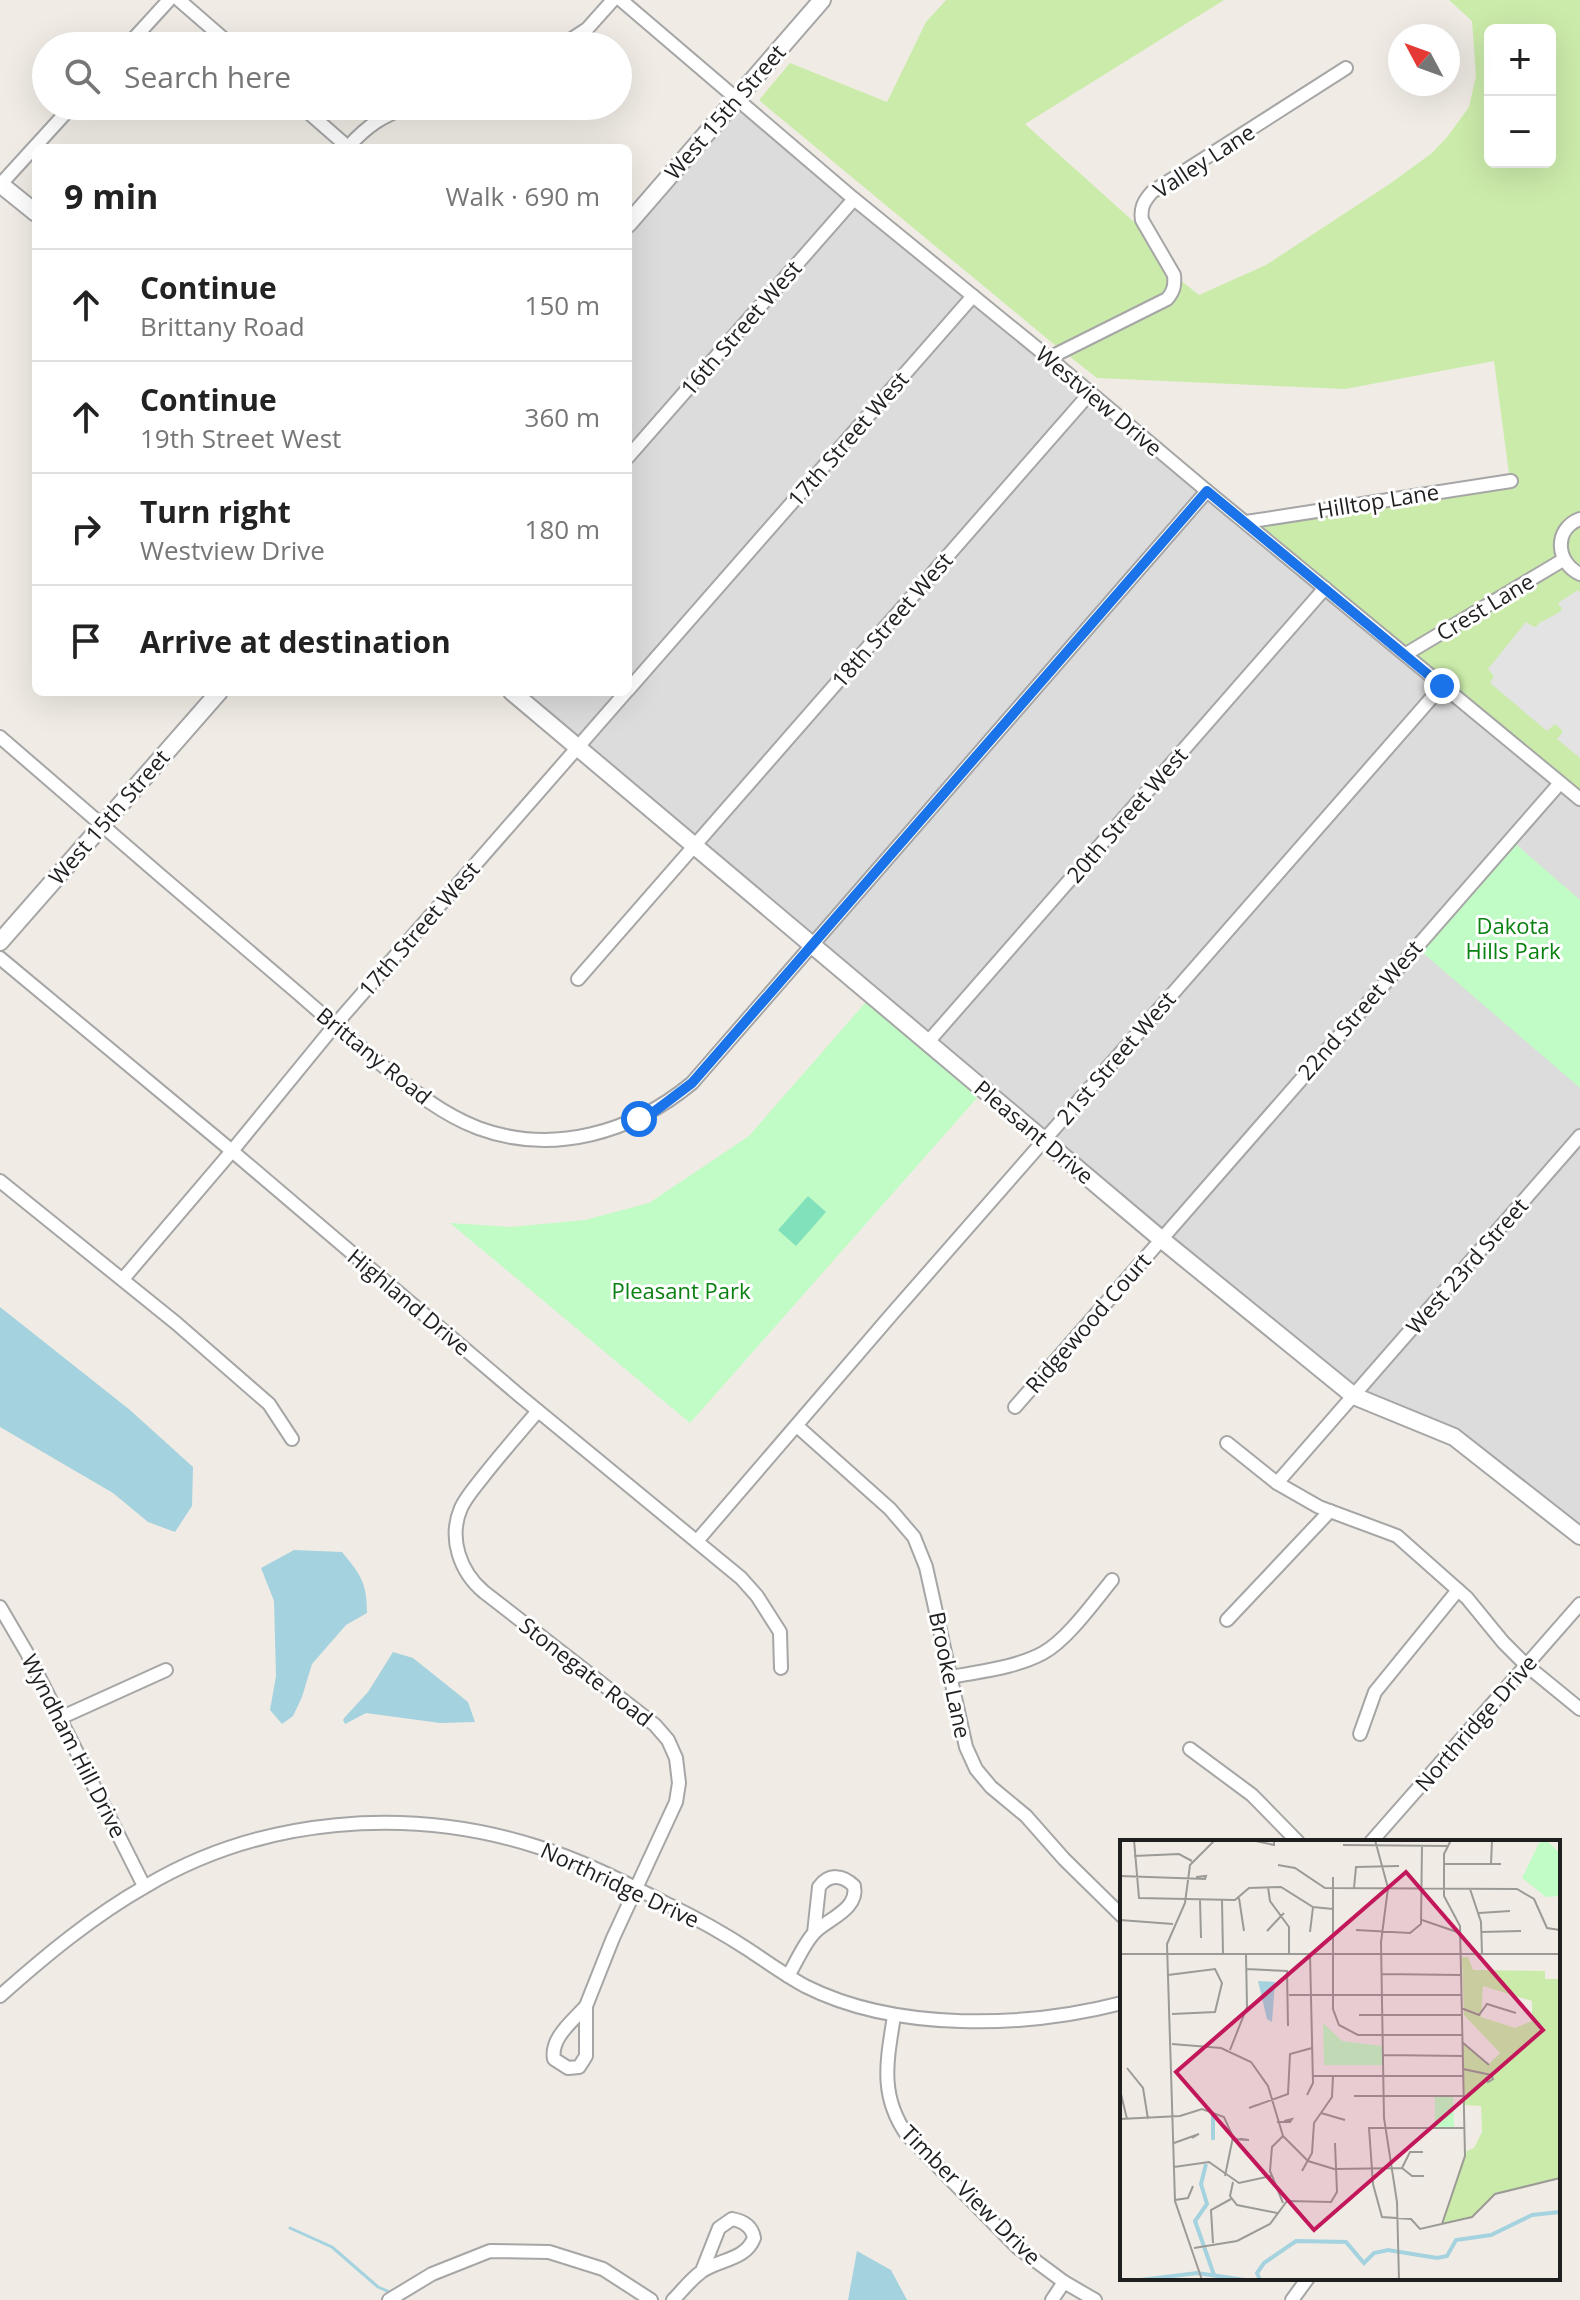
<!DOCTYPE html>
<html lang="en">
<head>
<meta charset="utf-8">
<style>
	:root { --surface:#fff; --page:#f2f2f2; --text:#222; --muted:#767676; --line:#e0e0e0 }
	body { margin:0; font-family:"Open Sans",sans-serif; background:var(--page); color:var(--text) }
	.controls { position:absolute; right:24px; top:24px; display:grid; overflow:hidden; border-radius:12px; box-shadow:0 8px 32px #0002 }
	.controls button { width:72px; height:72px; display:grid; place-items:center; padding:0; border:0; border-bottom:2px solid var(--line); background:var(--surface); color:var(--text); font:40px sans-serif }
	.compass { position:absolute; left:1388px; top:24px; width:72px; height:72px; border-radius:50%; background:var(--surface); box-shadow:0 8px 32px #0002; rotate:311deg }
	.stop { position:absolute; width:24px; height:24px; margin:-18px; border:6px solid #1a73e8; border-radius:50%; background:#fff }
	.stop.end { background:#1a73e8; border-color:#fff; box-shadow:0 2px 8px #0008 }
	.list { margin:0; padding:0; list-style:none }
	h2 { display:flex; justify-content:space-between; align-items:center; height:104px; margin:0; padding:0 32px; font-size:34px }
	h2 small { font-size:26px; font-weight:400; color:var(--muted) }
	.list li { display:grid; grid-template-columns:52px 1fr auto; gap:24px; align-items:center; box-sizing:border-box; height:112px; padding:0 32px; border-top:2px solid var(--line) }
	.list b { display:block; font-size:30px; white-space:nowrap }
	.list p { margin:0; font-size:26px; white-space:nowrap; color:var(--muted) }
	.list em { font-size:26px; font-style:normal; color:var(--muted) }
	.icon { flex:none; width:44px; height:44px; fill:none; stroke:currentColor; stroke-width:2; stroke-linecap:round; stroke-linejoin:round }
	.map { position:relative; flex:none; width:1580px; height:2300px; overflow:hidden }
	.search { position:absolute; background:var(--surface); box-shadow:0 8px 32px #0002; left:32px; top:32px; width:600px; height:88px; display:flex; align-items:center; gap:20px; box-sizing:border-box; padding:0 28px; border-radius:44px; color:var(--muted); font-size:30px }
	.panel { position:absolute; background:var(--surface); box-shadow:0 8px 32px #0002; left:32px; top:144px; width:600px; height:552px; border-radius:12px }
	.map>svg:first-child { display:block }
	.residential { fill:#dddcdc }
	.grass { fill:#cbebaa; fill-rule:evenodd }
	.park { fill:#c1fbc5 }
	.pitch { fill:#81e1bb }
	.parking { fill:#e3e3e3 }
	.water { fill:#a5d2df }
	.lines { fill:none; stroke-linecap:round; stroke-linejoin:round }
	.stream { stroke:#a5d2df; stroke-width:3 }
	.minor-casing { stroke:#a6a6a6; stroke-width:16 }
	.tertiary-casing { stroke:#a6a6a6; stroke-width:20 }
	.minor { stroke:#fff; stroke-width:12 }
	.tertiary { stroke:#fff; stroke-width:16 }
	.route { stroke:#1a73e8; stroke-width:10 }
	.labels { text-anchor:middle; stroke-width:6; stroke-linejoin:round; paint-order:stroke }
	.street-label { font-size:22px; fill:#1f1f1f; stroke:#fff }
	.park-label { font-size:22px; fill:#098111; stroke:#fff }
	.inset-river { fill:none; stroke:#a5d2df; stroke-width:4 }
	.inset-road { fill:none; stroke:#9c9a96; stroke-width:2 }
	.view { fill:#c2185b; fill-opacity:0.15; stroke:#c2185b; stroke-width:4 }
	.inset-edge { fill:none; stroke:#1f1f1f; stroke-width:4 }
</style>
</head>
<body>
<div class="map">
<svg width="1580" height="2300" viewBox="0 0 1580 2300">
	<rect width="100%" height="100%" fill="#f0ece5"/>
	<!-- residential -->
	<polygon class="residential" points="736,101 1580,799 1580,1536 1454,1437 1354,1396 512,692 628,692 628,224"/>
	<!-- grass -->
	<path class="grass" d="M946,0H1224L1025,124L1133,221L1142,220L1174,275L1199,295L1266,265L1391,183L1432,153L1448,136L1469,107L1476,76L1472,21L1449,0H1580V799L1246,522L1510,481L1494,361L1345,389L1097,378L1050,341L760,101V99L790,63L887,102L926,22ZM1490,30H1550V162H1490Z"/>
	<!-- park -->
	<g class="park">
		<polygon points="1510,839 1580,900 1580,1088 1416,947"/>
		<polygon points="872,995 984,1090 690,1423 450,1223 511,1227 585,1220 649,1203 749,1136"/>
	</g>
	<!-- pitch -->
	<polygon class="pitch" points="808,1196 826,1212 796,1246 778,1230"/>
	<!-- parking -->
	<polygon class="parking" points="1578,590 1580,593 1580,758 1557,739 1562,733 1562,730 1555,724 1547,731 1490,683 1494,676 1488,669 1526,622 1532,626 1536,627 1539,623 1560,612 1562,609 1558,603"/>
	<!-- water -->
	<g class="water">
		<polygon points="0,1307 130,1410 193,1467 192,1506 175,1532 148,1522 113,1493 0,1427"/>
		<path d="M294,1550L342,1552C361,1575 367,1583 367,1613L346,1625L312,1664L302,1697L293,1716L282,1724L270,1710L276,1676L274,1601L261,1568Z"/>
		<polygon points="393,1652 413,1658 468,1702 475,1722 440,1723 366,1713 345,1724 343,1720 345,1717 368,1692"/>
		<polygon points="857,2251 891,2270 907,2300 848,2300"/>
	</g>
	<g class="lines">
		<!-- stream -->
		<polyline class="stream" points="290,2228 332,2247 378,2287 394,2294"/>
		<!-- minor casing -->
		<g class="minor-casing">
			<g id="minor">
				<polyline points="179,0 232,46"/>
				<polyline points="621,0 854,199 1049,358 1207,491 1580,799"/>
				<polyline points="127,46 169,0"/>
				<polyline points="561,46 587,29 613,0"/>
				<polyline points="301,106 349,148"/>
				<path d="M348,147C368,125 382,116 410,106"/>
				<polyline points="0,185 72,106"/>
				<path d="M1049,358L1167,299C1174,291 1175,285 1174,275L1142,220C1140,208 1144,201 1152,192L1346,68"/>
				<polyline points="628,457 854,199"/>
				<path d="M1580,519C1553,529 1556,563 1580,574"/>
				<polyline points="1246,522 1511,481"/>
				<polyline points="1406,654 1563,560"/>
				<polyline points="628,690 973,296"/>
				<path d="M0,737C99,823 199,909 299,994C325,1017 351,1039 377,1061C409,1087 439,1113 478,1128C553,1156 633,1132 692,1083L1207,491"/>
				<polyline points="0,958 232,1151 520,1396 741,1578 757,1596 780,1632 781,1668"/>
				<polyline points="578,979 1090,393"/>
				<polyline points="928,1042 1325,588"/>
				<polyline points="1580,1136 1277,1483 1319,1507 1397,1536 1467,1598 1503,1642 1526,1665 1580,1709"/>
				<polyline points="0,1181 176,1323 269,1404 292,1439"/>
				<polyline points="123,1279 232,1151 335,1025 626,692"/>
				<polyline points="1015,1407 1560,783"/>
				<path d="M538,1411C519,1433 500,1455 482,1478C475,1487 466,1497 461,1508C448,1538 460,1572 484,1592L655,1725L668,1740L676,1758L679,1783L676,1802L613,1938L586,2006V2056L579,2067L568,2068L554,2059C550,2038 573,2021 586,2006"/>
				<polyline points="797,1426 890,1509 914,1537 926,1567 966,1747 976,1769 991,1787 1026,1816 1064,1859 1122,1916"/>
				<polyline points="1227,1443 1277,1483"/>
				<polyline points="697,1541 892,1314 1442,686"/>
				<polyline points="0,1607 27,1653 144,1886"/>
				<polyline points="1227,1620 1330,1511"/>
				<path d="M951,1677C981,1671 1015,1668 1043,1653C1067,1640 1094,1602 1112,1580"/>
				<polyline points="60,1718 166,1670"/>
				<polyline points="1360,1734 1375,1692 1458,1590"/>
				<polyline points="1190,1749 1252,1795 1298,1842"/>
				<polyline points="1371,1842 1580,1604"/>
				<path d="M788,1976C796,1963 804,1943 815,1932C828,1919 859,1909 854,1886C843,1875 829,1873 819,1887L814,1933"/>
				<path d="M0,1996C45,1956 93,1916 146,1886C262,1817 408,1806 535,1846C582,1860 626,1883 669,1905C696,1918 723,1933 749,1950C767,1962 785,1975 805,1986C896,2032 1025,2028 1122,2003"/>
				<path d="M894,2016C887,2061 879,2095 907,2135L1017,2247L1064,2282L1095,2300"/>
				<polyline points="389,2300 432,2274 490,2251 549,2252 603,2269 651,2300"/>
				<path d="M673,2300C682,2291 691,2279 701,2272C718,2259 745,2261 754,2238C752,2226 743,2221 732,2219L719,2228L702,2271"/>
				<polyline points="1052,2300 1064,2282"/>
				<polyline points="1292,2300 1308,2278"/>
			</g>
		</g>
		<!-- tertiary casing -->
		<g class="tertiary-casing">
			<g id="tertiary">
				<polyline points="0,184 36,213"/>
				<polyline points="628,224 822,0"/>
				<polyline points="512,692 1161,1239 1354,1396 1454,1437 1580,1536"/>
				<polyline points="0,942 219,692"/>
			</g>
		</g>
		<!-- minor -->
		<use href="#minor" class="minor"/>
		<!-- tertiary -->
		<use href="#tertiary" class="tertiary"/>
	</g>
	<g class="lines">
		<!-- route -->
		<polyline class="route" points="639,1119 655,1111 692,1083 1207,491 1442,686"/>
	</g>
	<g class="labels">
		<!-- street labels -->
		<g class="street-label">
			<text transform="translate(725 112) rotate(-49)" y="8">West 15th Street</text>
			<text transform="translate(1204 161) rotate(-33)" y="8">Valley Lane</text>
			<text transform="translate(741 328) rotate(-49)" y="8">16th Street West</text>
			<text transform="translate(1099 401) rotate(40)" y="8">Westview Drive</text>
			<text transform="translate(848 439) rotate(-49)" y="8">17th Street West</text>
			<text transform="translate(1378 501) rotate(-9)" y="8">Hilltop Lane</text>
			<text transform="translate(1485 607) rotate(-31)" y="8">Crest Lane</text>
			<text transform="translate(892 620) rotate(-49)" y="8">18th Street West</text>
			<text transform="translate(1127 815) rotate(-49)" y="8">20th Street West</text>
			<text transform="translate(109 817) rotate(-49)" y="8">West 15th Street</text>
			<text transform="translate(419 929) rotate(-49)" y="8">17th Street West</text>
			<text transform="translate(1360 1010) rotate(-49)" y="8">22nd Street West</text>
			<text transform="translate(374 1056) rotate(39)" y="8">Brittany Road</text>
			<text transform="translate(1116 1058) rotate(-49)" y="8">21st Street West</text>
			<text transform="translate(1034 1132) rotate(40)" y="8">Pleasant Drive</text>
			<text transform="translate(1467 1266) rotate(-49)" y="8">West 23rd Street</text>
			<text transform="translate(409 1302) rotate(40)" y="8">Highland Drive</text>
			<text transform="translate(1088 1323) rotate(-49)" y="8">Ridgewood Court</text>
			<text transform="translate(586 1672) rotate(38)" y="8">Stonegate Road</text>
			<text transform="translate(950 1675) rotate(78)" y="8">Brooke Lane</text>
			<text transform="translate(1476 1723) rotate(-49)" y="8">Northridge Drive</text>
			<text transform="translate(74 1746) rotate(63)" y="8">Wyndham Hill Drive</text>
			<text transform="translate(620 1885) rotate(25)" y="8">Northridge Drive</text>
			<text transform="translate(971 2195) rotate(45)" y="8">Timber View Drive</text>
		</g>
		<!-- park labels -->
		<g class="park-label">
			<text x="1513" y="934">Dakota<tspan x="1513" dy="25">Hills Park</tspan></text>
			<text x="681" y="1299">Pleasant Park</text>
		</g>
	</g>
	<!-- overview -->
	<g transform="translate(1120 1840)">
		<rect width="440" height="440" fill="#f0ece5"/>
		<path d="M342,117H348L353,130L425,131V139H440V338L375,354L352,377L322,384L345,312L354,308L362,292L361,266L344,265L342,202L369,224L380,213L344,175ZM363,146L412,161V181L395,188L361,177Z" fill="#cbebaa" fill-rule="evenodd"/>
		<path d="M426,0L440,13V56L426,57L402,38L419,3ZM203,183L222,201L262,206L263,225H204ZM315,256H333L334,288L315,289Z" fill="#c1fbc5"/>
		<path d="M138,141L155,142L152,182L147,179Z" fill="#a5d2df"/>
		<path class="inset-river" d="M93,275V300M86,324L81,344L87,364L75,381L94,435M21,440L77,433L125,440M140,440L137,433L144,423L176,401L226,402L244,423L254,413L268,410L317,418L327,416L336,400L371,395L412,375L440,372"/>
		<path class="inset-road" d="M14,0L19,58L115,60L129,48L161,47L193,67L213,69M131,0L154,5V0M255,0L268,48L261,102L264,278L277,362L279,440M223,5L327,6M14,16L59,14L72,21M324,24H381M371,24L372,0M158,25L175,28L205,48L397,49L414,59L427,88L440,90M0,36L85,39L86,36L76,37M213,37V169L219,185L238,195H342M148,47L150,61L169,87V114M234,48L236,27L279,26M350,49L361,82L362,114M119,58L124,91M80,60L81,98M102,60L103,114M359,73L390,71M0,80L53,84M302,80L340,93M236,90L290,93L301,84L302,5M147,91L164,73M190,92L193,67M362,92L401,91M0,114H440M126,129L167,131L168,186M261,134L340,135M48,135L95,129L102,143L95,172L52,174M169,155H341M341,168L359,175L367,164L396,173M239,175H341M342,202L369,225M52,204L101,208L131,222L148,246L163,296L188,321L214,329L282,328M110,210L127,167L126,114M263,215L342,216M7,228L23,248L28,279M343,229L371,235L373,239L368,242L366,237M193,236H343M0,250L7,279M187,255L193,243L190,114M234,256H343M137,265L129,268L168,254L170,214L192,208M201,273L225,280M0,279L60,276L82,269L104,277L113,297L105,336M157,282H170L172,279L164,281M344,288H249L253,344L262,377L291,379L300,389L352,377L375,354L440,338M163,296L152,307L150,331L163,363M113,299L129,300L120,299M54,303L79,294L72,298M54,327L89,322L119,343L151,336M282,328L290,312H303M282,328L292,336H304M182,331L192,313L194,283L212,257L213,236M113,342L110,356L117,365L157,373M55,360L68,358L73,346M322,384L345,316L340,86L324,56V14L331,0M93,403L91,370L111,359M74,408L117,401L150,384L167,361L211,362L217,352L215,303M82,440L55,361L47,104L65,63L70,25L95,0"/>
		<path class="view" d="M286,32L423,190L194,390L56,232Z"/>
		<rect width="440" height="440" class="inset-edge"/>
	</g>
</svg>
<div class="controls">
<button>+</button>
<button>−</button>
</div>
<svg class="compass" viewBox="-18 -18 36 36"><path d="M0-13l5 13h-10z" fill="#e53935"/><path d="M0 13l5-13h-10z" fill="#767676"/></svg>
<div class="stop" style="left:639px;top:1119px"></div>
<div class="stop end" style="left:1442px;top:686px"></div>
<div class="search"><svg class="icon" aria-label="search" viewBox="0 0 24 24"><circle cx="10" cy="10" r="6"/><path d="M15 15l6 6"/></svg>Search here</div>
<section class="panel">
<h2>9 min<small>Walk · 690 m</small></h2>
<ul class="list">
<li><svg class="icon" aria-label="ahead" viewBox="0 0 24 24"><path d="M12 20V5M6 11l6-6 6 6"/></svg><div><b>Continue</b><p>Brittany Road</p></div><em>150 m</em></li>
<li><svg class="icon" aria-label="ahead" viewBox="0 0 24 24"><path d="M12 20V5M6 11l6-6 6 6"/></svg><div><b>Continue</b><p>19th Street West</p></div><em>360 m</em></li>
<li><svg class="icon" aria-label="right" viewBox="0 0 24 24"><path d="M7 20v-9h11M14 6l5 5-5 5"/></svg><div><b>Turn right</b><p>Westview Drive</p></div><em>180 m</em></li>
<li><svg class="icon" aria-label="arrive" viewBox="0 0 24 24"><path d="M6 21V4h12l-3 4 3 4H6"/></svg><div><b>Arrive at destination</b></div></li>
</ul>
</section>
</div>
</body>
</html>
